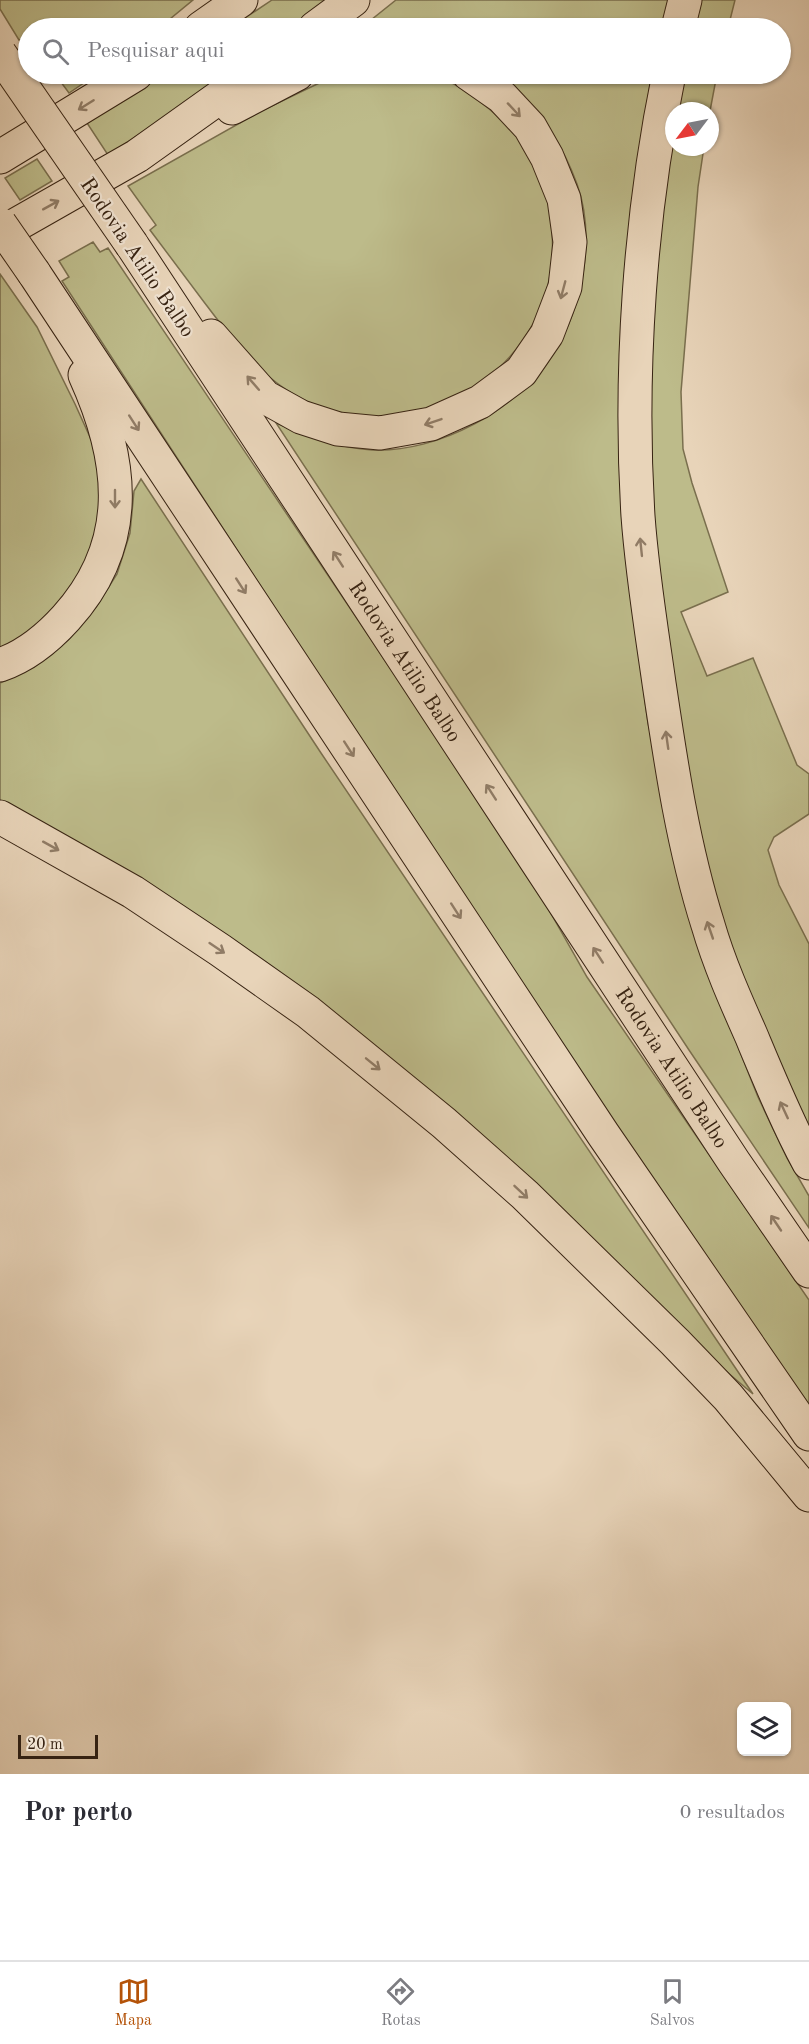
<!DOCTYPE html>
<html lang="pt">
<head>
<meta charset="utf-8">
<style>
	:root { --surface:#fff; --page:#f7f7f7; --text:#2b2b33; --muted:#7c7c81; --line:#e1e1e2; --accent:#b45309 }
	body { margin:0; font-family:"Old Standard TT",serif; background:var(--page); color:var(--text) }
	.controls { position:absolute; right:18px; bottom:18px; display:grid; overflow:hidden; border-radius:9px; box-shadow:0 2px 4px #0004 }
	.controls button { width:54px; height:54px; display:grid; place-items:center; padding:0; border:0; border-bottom:2px solid var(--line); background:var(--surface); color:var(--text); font:30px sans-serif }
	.compass { position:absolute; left:665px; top:102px; width:54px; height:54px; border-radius:50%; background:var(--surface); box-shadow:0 2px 4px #0004; rotate:238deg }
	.scale { position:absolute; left:18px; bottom:15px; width:80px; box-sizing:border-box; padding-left:6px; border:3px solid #372312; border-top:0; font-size:16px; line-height:21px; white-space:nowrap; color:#372312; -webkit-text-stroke:4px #f0e3d2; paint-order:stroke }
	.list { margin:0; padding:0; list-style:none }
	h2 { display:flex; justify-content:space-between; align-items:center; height:78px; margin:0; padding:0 24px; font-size:26px }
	h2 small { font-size:20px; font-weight:400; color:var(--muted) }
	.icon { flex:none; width:33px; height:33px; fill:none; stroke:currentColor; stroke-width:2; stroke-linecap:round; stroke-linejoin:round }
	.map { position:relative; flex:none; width:809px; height:1774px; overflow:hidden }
	.search { position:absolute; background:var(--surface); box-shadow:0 2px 4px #0004; left:18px; right:18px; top:18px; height:66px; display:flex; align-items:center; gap:15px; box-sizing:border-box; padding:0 21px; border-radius:33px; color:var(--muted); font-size:22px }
	.sheet { height:186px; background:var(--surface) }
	nav { display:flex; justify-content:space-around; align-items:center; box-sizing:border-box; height:84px; border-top:2px solid var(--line); background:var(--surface); font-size:16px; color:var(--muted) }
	nav a { display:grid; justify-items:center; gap:3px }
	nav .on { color:var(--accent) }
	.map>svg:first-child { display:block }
	.green { fill:#bdbb8a; stroke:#7a6f4e; stroke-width:1.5 }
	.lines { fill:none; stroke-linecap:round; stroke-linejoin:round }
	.highway-casing { stroke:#372312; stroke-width:35 }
	.highway { stroke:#e8d4b9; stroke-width:33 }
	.highway-bridge-casing { stroke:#372312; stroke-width:35; stroke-linecap:butt }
	.highway-bridge { stroke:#e8d4b9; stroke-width:33 }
	.oneway { stroke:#907c66 }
	.labels { text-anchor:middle; stroke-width:4.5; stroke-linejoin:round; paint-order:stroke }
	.street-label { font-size:21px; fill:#372312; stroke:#f0e3d2 }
</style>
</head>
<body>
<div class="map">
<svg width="809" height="1774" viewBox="0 0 809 1774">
	<rect width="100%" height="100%" fill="#e8d4b9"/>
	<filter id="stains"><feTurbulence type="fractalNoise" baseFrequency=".00333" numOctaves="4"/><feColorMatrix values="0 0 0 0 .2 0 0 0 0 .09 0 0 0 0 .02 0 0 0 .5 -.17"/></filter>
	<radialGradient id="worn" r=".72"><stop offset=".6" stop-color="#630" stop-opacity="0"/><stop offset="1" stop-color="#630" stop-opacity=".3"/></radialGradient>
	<!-- green -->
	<g class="green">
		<polygon points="0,0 193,0 159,28 28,28 28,36 19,40 0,9"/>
		<polygon points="272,0 335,0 295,28 230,28"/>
		<polygon points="396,0 669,0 662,28 361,28"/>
		<polygon points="701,0 735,0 728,28 694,28"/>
		<polygon points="55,74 97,74 69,93"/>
		<polygon points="163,74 231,74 108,155 87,123"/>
		<path d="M338,74C351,72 365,74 379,74C401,74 424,71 446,80C466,89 496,113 511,129C518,136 523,147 528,156C534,165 542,176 546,187C550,201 551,217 552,232C558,314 508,381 431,408C386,424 328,417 288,391C253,368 229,335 204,302C186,278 168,254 150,230L156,225L128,186L261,111Z"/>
		<path d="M493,74H652L644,121L634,618L648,723L703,959L758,1097L787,1158L809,1196V1228L689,1050L276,423C307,436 338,448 372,450C438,453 518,410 553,354C583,307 596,237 577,184C571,168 562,149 553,135C549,128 540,122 534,115C521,101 507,87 493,74Z"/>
		<polygon points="684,74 717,74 710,111 675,111"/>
		<polygon points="674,118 674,147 704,147 698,187 681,392 683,449 692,483 728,592 681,612 707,676 753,658 797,765 809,774 809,814 774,837 768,850 779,885 809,944 809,1139 728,949 689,796 654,527 650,445 652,360 656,268"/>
		<polygon points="37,159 52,181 20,200 5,178"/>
		<polygon points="93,242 100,252 108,248 528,873 587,977 809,1300 809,1406 535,1008 62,281 69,277 59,261"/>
		<polygon points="0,274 37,327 75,404 94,446 100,484 99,525 88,556 73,584 54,610 25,635 0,649"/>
		<polygon points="141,479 321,753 753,1394 708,1356 566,1218 0,802 0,683 34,667 68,640 96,607 117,574 130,533 134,491"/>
	</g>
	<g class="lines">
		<!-- highway casing -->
		<g class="highway-casing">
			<g id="highway">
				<polyline points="201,28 241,0"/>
				<polyline points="315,28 353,0"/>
				<polyline points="678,28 685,0"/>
				<path d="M669,74C640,214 629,372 638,516C642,572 651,627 659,683C671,764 683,846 708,925C719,963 735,999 751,1035C769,1078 787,1122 809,1163"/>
				<polyline points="232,108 297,74"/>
				<polyline points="0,157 136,74"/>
				<polyline points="0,234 137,156 252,74"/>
				<path id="s1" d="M132,245L734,1162L809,1271"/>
				<polyline points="34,273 603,1134 809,1434"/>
				<polyline points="211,336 265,397 301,417 338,429 380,433 431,424 480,402 521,372 547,334 565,287 570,242 564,199 547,157 530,127 502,97 469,74"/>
				<path d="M0,665C26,656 47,639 66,618C133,544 124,461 85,375"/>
				<polyline points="0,817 133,892 220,950 308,1012 444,1123 525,1195 675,1342 728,1397 809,1495"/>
			</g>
		</g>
		<!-- highway -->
		<use href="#highway" class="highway"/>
		<!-- highway-bridge casing -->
		<g class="highway-bridge-casing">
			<g id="highway-bridge">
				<polyline points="0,54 132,245"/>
				<polyline points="0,224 34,273"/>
			</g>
		</g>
		<!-- highway-bridge -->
		<use href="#highway-bridge" class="highway-bridge"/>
	</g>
	<!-- one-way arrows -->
	<defs><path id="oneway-shaft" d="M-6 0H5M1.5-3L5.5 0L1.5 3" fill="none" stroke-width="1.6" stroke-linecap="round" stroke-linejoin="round" transform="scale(1.5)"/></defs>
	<g class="oneway">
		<use href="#oneway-shaft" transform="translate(86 105) rotate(148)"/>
		<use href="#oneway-shaft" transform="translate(514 110) rotate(47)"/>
		<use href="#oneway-shaft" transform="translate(51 205) rotate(-29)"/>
		<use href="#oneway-shaft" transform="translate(563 290) rotate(105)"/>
		<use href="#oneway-shaft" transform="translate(253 383) rotate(-131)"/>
		<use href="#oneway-shaft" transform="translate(433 422) rotate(161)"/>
		<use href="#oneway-shaft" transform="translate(134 423) rotate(57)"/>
		<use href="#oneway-shaft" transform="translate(115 499) rotate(90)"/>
		<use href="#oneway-shaft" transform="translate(641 547) rotate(-96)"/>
		<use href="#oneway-shaft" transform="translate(338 559) rotate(-123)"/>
		<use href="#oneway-shaft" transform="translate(241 586) rotate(57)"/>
		<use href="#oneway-shaft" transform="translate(667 740) rotate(-98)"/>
		<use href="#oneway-shaft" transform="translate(349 749) rotate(57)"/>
		<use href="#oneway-shaft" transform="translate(491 792) rotate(-123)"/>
		<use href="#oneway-shaft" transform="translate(51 846) rotate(29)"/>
		<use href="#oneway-shaft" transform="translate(456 911) rotate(57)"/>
		<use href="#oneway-shaft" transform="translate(710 930) rotate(-109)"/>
		<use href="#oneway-shaft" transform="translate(217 948) rotate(34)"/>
		<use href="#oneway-shaft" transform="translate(598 955) rotate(-123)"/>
		<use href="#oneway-shaft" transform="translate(373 1064) rotate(39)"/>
		<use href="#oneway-shaft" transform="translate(784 1110) rotate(-115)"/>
		<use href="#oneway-shaft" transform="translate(521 1192) rotate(43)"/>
		<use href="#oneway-shaft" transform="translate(776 1223) rotate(-124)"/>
	</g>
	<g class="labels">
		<!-- street labels -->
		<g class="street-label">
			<text transform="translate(138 257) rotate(56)" y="7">Rodovia Atilio Balbo</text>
			<text dy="7" stroke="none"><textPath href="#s1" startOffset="498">Rodovia Atilio Balbo</textPath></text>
			<text dy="7" stroke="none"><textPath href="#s1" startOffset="984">Rodovia Atilio Balbo</textPath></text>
		</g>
	</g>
	<rect width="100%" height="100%" filter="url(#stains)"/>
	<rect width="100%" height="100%" fill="url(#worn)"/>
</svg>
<div class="controls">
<button><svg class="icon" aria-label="layers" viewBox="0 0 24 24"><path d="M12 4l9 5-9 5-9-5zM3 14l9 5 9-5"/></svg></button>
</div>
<svg class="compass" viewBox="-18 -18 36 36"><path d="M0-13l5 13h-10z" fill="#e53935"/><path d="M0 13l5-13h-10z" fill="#7c7c81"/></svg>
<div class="scale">20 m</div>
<div class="search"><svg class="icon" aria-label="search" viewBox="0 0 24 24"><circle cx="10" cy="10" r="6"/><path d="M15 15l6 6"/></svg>Pesquisar aqui</div>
</div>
<section class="sheet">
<h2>Por perto<small>0 resultados</small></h2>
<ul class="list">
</ul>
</section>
<nav>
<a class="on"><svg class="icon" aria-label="map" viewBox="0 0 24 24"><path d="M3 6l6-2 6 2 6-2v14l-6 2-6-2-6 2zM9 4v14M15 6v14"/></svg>Mapa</a>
<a><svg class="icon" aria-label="directions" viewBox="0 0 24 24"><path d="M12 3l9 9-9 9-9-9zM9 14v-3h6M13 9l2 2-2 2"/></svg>Rotas</a>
<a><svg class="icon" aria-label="saved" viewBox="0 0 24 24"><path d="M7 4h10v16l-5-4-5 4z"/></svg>Salvos</a>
</nav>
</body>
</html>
